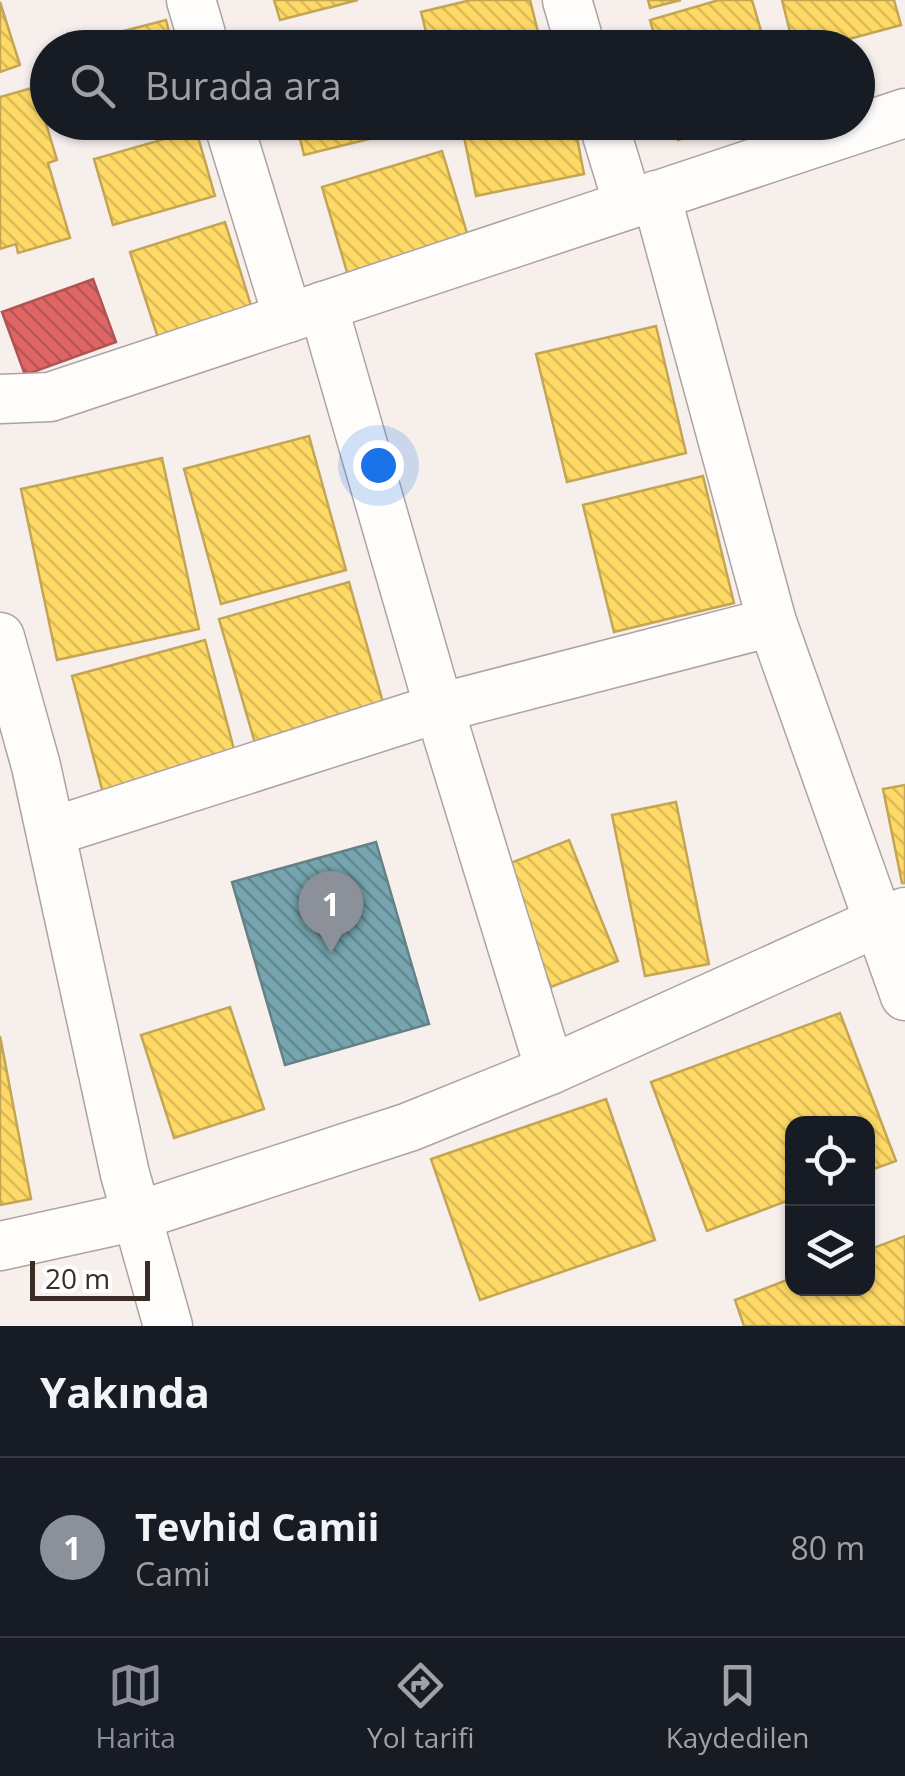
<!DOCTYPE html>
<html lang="tr">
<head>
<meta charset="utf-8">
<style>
	:root { --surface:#171b24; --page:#242831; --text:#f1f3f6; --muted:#9ea1a6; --line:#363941; --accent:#8c9099 }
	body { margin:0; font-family:"Open Sans",sans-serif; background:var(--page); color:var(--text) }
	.controls { position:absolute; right:30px; bottom:30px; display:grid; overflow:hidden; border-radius:20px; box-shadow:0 2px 8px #0004 }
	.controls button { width:90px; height:90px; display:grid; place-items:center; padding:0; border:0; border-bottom:2px solid var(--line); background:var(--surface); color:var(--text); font:50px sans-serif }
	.scale { position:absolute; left:30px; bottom:25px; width:120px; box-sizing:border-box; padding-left:10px; border:5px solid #3a2d28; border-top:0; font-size:28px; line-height:35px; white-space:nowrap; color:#3a2d28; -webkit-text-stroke:8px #fff; paint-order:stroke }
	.you { position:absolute; left:378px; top:465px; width:35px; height:35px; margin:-25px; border:8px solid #fff; border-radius:50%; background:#1a73e8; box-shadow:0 0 0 15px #1a73e833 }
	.badge { display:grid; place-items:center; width:65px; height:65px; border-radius:50%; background:var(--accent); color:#fff; font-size:32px; font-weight:700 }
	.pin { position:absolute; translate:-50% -82px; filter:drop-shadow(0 2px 5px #0008) }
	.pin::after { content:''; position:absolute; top:52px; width:35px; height:30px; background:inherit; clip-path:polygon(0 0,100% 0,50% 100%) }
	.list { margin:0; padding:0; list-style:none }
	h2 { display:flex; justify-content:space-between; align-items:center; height:130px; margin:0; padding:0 40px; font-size:42px }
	h2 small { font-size:32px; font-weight:400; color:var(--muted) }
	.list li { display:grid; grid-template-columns:65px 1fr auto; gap:30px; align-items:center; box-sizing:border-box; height:180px; padding:0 40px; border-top:2px solid var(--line) }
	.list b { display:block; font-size:38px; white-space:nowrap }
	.list p { margin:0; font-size:32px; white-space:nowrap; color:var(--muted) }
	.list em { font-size:32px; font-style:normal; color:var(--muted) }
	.icon { flex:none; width:55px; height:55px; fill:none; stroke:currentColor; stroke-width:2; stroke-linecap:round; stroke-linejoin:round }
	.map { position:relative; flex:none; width:905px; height:1326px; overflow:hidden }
	.search { position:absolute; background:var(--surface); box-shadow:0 2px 8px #0004; left:30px; right:30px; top:30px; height:110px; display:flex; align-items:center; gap:25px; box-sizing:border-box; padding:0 35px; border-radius:55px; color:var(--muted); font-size:38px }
	.sheet { height:310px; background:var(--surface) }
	nav { display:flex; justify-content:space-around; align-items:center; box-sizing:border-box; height:140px; border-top:2px solid var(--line); background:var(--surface); font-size:28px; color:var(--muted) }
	nav a { display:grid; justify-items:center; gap:5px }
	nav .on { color:var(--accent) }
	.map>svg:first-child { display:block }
	.homes { fill:url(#homes-back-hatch); stroke:#c4a553; stroke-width:2.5 }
	.shops { fill:url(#shops-back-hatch); stroke:#ae5553; stroke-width:2.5 }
	.public { fill:url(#public-back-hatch); stroke:#648186; stroke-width:2.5 }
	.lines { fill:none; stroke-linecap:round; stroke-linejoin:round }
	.minor-casing { stroke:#ada4a0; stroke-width:51 }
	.minor { stroke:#fefdfc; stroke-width:48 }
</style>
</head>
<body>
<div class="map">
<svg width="905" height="1326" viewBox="0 0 905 1326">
	<defs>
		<pattern id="homes-back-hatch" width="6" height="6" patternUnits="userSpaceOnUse" patternTransform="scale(2.5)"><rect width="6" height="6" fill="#ffd966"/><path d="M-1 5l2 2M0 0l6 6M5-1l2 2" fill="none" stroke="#dbbb58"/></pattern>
		<pattern id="shops-back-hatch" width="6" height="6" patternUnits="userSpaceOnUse" patternTransform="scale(2.5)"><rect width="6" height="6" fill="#e06666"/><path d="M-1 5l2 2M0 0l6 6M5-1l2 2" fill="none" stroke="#b75454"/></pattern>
		<pattern id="public-back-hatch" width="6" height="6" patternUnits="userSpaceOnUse" patternTransform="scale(2.5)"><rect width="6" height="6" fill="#76a5af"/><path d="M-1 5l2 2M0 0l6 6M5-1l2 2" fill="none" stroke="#62878e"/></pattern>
	</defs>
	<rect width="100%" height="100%" fill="#f7efec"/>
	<!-- homes -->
	<g class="homes">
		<polygon points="274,0 358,0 280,20"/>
		<polygon points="471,0 530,0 542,48 430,48 421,12"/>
		<polygon points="648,0 681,0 650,8"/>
		<polygon points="719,0 752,0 766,48 658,48 650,20"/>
		<polygon points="782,0 894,0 901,25 823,46 794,48"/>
		<polygon points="0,2 20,65 0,72"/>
		<polygon points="166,20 173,48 120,48 116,33"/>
		<polygon points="35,87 57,160 48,163 70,238 18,253 16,244 0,249 0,97"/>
		<polygon points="59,122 103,122 62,133"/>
		<polygon points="296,122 430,122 430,124 304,155"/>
		<polygon points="461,122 574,122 584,174 476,196"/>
		<polygon points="673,122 736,122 678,140"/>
		<polygon points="196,130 215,196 113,225 94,159"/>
		<polygon points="442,151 470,243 349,279 322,187"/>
		<polygon points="225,222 253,312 163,353 130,252"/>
		<polygon points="656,326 686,453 567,482 536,354"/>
		<polygon points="309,436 346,570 221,604 184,469"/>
		<polygon points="162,458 199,629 57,660 21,489"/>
		<polygon points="703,476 734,603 614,632 583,505"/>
		<polygon points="349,582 386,713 257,750 219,619"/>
		<polygon points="205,640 245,791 112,827 72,676"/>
		<polygon points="905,785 905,883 902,883 883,789"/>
		<polygon points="676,802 709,964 645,976 612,815"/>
		<polygon points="569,840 618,961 551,987 503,866"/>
		<polygon points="230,1007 264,1109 174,1138 141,1035"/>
		<polygon points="840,1013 896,1161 868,1171 868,1124 792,1124 792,1199 707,1231 651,1082"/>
		<polygon points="0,1036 31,1199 0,1205"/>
		<polygon points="606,1099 655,1240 480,1300 431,1159"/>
		<polygon points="905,1236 905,1326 744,1326 735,1300 792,1278 792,1288 868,1288 868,1250"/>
	</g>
	<!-- shops -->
	<polygon class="shops" points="93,279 116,342 25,375 2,312"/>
	<!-- public -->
	<polygon class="public" points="376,842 429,1024 285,1065 232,882"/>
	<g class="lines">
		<!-- minor casing -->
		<g class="minor-casing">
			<g id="minor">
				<polyline points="191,0 205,48"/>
				<polyline points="567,0 581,48"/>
				<polyline points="228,122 288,318"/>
				<polyline points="603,122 628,204"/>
				<polyline points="656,195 772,622 905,996"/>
				<polyline points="323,306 439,708 550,1070"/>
				<polyline points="0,399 50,397 905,113"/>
				<polyline points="0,637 36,766 125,1174 168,1326"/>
				<polyline points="51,832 439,708 772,622"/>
				<polyline points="0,1246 137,1216 409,1127 550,1070 878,922 905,912"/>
			</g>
		</g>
		<!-- minor -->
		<use href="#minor" class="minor"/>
	</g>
</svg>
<div class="controls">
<button><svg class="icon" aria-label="locate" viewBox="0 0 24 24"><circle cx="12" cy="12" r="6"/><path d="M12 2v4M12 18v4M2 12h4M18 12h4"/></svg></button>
<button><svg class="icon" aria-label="layers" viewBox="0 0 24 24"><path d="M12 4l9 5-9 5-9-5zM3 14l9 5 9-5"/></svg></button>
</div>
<div class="scale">20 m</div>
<div class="you"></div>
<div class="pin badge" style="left:331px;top:953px">1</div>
<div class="search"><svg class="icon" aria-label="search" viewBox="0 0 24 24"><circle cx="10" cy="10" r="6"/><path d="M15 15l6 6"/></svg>Burada ara</div>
</div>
<section class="sheet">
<h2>Yakında<small></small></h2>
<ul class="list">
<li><span class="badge">1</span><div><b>Tevhid Camii</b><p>Cami</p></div><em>80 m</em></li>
</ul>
</section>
<nav>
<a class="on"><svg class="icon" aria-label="map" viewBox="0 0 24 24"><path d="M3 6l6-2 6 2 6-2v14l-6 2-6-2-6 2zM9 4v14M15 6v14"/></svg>Harita</a>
<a><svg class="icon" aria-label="directions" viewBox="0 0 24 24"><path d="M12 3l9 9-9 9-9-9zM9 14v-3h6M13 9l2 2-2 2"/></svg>Yol tarifi</a>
<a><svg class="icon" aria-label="saved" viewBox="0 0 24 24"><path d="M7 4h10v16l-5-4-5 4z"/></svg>Kaydedilen</a>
</nav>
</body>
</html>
